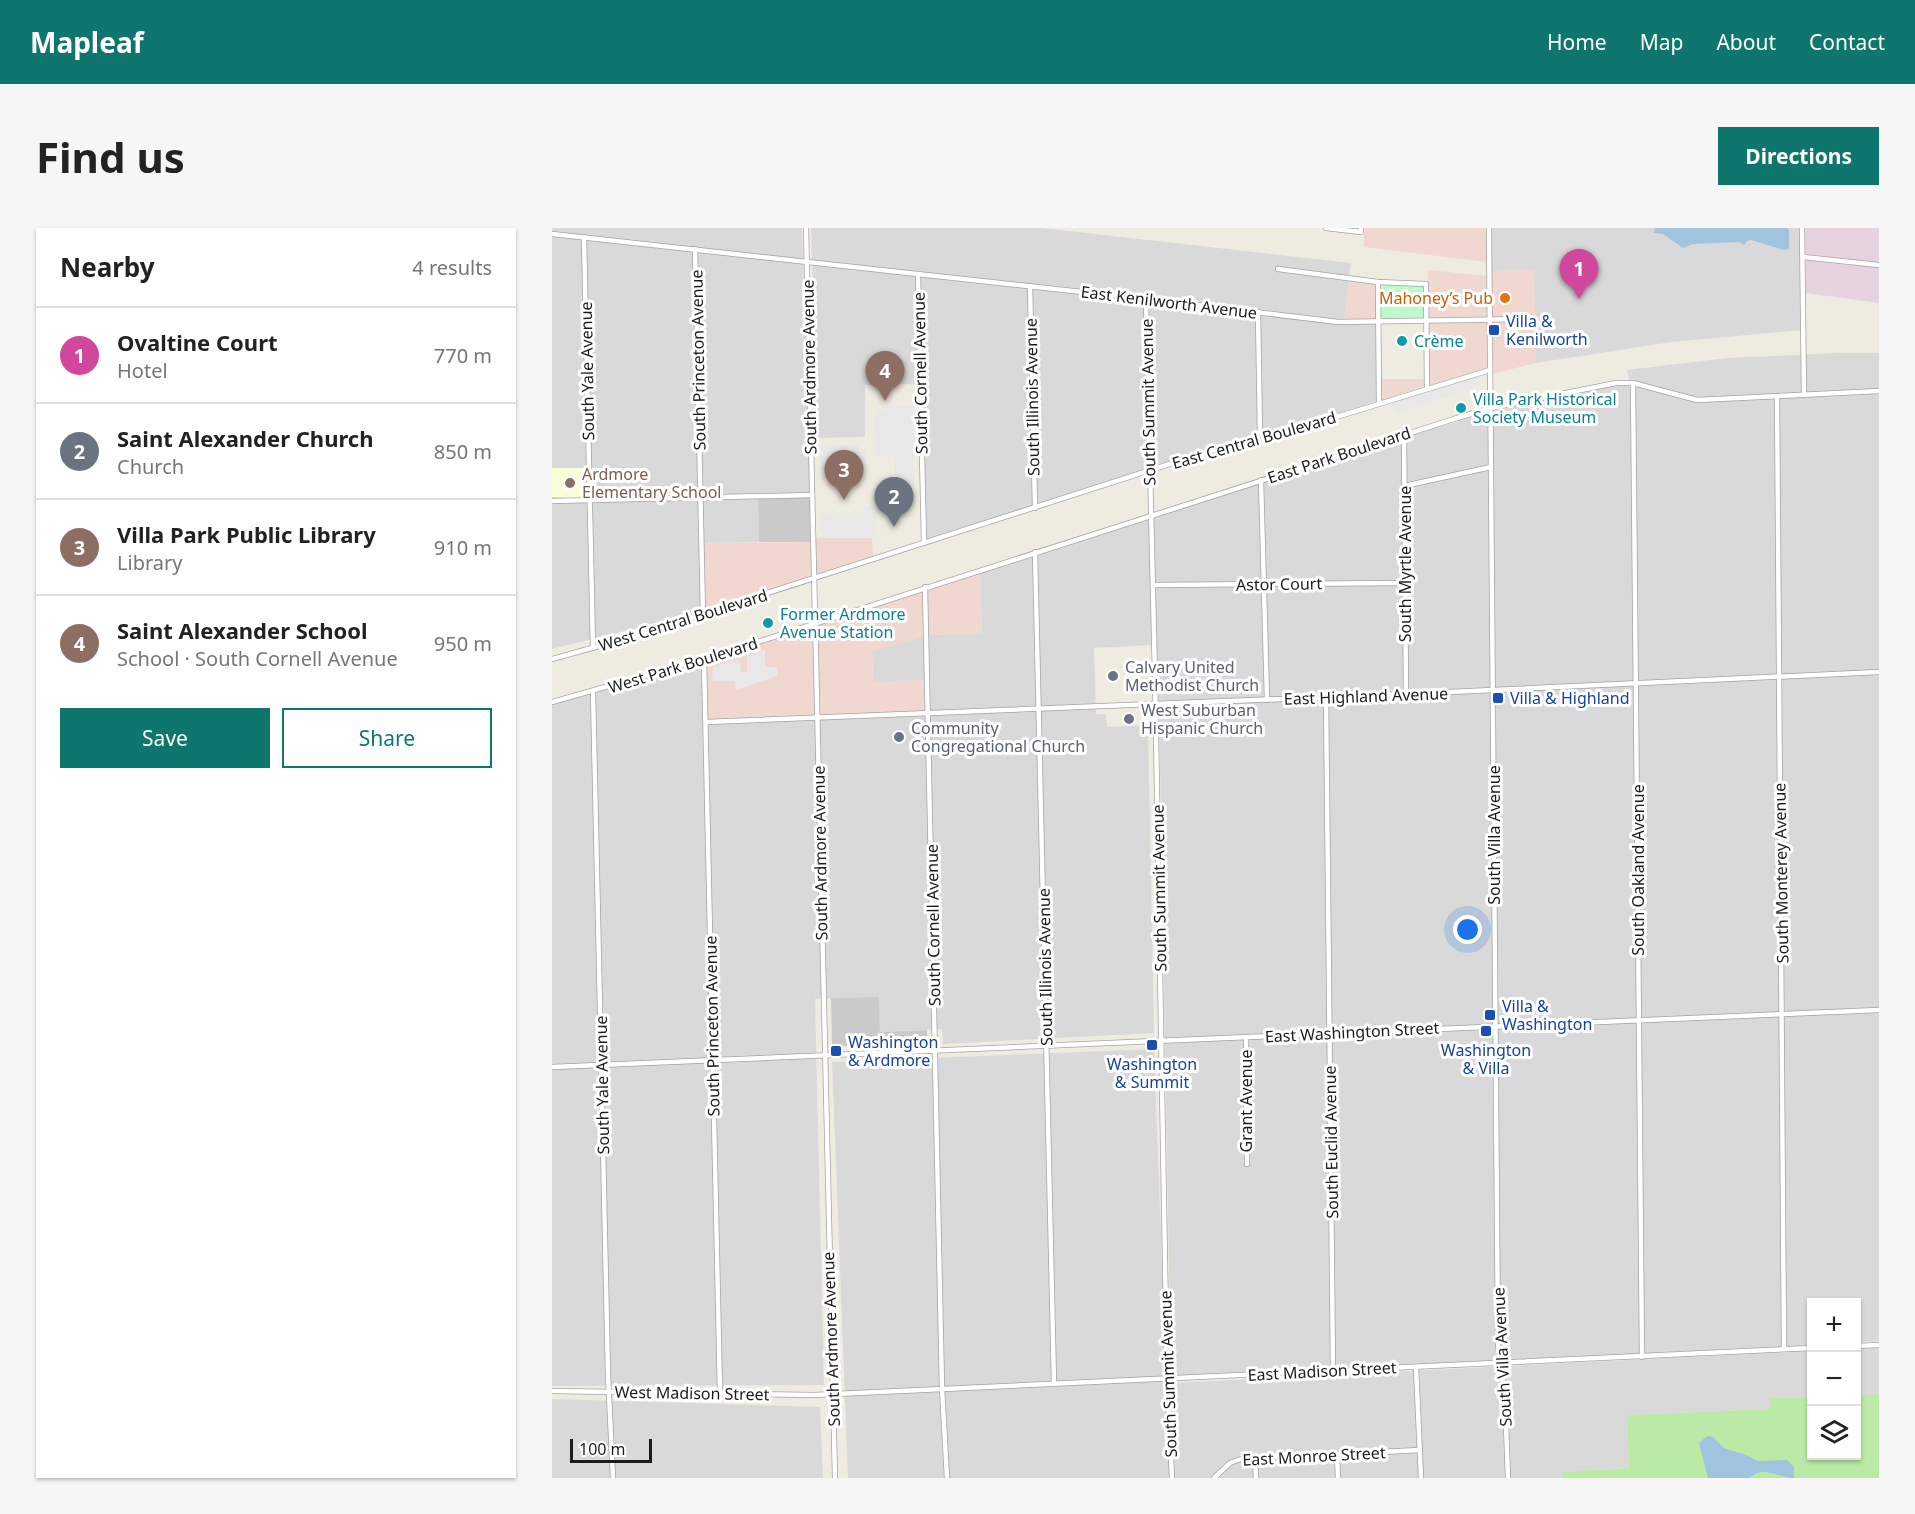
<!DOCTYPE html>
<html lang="en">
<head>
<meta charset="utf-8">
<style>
	:root { --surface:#fff; --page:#f6f6f6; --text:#222; --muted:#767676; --line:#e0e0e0; --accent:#0f766e }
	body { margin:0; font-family:"Noto Sans",sans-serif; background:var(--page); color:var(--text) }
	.controls { position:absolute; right:18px; bottom:18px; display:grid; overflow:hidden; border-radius:0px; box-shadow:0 2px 4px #0004 }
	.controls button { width:54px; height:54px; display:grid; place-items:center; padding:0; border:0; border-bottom:2px solid var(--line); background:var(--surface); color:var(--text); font:30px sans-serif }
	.scale { position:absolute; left:18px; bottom:15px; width:82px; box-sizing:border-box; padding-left:6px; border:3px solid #1c1c1c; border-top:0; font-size:16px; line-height:21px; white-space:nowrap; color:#1c1c1c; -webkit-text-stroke:4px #fff; paint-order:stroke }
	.you { position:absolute; left:916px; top:702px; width:21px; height:21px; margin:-15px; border:4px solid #fff; border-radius:50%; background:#1a73e8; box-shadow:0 0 0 9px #1a73e833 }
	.badge { display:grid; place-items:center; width:39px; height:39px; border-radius:50%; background:var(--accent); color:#fff; font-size:20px; font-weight:700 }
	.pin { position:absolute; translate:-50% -50px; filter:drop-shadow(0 2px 3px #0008) }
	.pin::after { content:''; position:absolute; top:32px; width:21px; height:18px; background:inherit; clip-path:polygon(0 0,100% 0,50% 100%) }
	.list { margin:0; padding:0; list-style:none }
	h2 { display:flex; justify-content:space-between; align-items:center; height:78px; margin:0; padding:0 24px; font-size:26px }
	h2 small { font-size:20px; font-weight:400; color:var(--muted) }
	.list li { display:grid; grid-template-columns:39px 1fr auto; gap:18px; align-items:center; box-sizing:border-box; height:96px; padding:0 24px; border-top:2px solid var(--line) }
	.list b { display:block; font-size:22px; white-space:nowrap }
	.list p { margin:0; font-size:20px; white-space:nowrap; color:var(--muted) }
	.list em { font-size:20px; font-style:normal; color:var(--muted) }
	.actions { display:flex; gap:12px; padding:18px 24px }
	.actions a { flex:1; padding:14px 0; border:2px solid var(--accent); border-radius:0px; text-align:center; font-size:21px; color:var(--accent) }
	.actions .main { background:var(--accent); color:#fff }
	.icon { flex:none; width:33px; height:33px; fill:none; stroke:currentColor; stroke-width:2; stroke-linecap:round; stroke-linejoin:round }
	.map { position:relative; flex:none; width:1327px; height:1250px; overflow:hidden; border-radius:0px }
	header { display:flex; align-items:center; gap:36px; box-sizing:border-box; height:84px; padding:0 30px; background:var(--accent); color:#fff }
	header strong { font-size:28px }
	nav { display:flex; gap:33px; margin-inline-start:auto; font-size:21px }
	.intro { display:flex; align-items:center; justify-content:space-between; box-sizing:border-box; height:144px; padding:0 36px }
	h1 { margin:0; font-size:42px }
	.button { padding:15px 27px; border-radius:0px; background:var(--accent); color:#fff; font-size:21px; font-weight:700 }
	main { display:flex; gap:36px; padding:0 36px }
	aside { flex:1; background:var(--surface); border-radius:0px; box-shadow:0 2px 4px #0004 }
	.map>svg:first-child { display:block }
	.residential { fill:#dad9d9 }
	.commercial { fill:#f0d7d0 }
	.industrial { fill:#e7d3e0 }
	.education { fill:#f8ffd9 }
	.religious { fill:#cacaca }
	.grass { fill:#baeaa5 }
	.park { fill:#bcfacc }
	.parking { fill:#e8e8e8 }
	.water { fill:#a0c4dd }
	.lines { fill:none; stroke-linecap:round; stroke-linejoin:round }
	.minor-casing { stroke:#a3a3a3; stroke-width:6 }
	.minor { stroke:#fff; stroke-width:4.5 }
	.food-dot { fill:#e8710a; stroke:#fff; stroke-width:2 }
	.transit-dot { fill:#1a4fb4; stroke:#fff; stroke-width:2 }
	.culture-dot { fill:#0f9aa8; stroke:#fff; stroke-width:2 }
	.education-dot { fill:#8d6e63; stroke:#fff; stroke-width:2 }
	.worship-dot { fill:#6b7280; stroke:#fff; stroke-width:2 }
	.labels { text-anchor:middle; stroke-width:6; stroke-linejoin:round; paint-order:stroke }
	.food-label { font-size:16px; fill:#c56008; stroke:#fff; text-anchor:end }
	.street-label { font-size:16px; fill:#1c1c1c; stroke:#fff }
	.transit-label { font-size:16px; fill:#164399; stroke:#fff; text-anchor:start }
	.culture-label { font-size:16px; fill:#0d838f; stroke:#fff; text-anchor:start }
	.education-label { font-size:16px; fill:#785e54; stroke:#fff; text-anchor:start }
	.worship-label { font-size:16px; fill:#5b616d; stroke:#fff; text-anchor:start }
</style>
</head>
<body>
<header>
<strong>Mapleaf</strong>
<nav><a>Home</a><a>Map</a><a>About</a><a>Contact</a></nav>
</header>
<div class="intro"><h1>Find us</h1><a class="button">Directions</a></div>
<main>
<aside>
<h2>Nearby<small>4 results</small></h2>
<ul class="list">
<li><span class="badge" style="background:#d1479c">1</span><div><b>Ovaltine Court</b><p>Hotel</p></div><em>770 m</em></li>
<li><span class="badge" style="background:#6b7280">2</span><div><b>Saint Alexander Church</b><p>Church</p></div><em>850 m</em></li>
<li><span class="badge" style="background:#8d6e63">3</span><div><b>Villa Park Public Library</b><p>Library</p></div><em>910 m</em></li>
<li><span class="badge" style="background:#8d6e63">4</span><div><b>Saint Alexander School</b><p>School · South Cornell Avenue</p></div><em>950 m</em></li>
</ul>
<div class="actions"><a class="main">Save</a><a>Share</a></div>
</aside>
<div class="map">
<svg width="1327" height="1250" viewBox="0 0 1327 1250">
	<rect width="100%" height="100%" fill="#eeece1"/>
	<!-- residential -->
	<g class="residential">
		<polygon points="0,0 250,0 258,265 146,267 149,384 0,421 0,269 36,271 35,240 0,240"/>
		<polygon points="259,0 490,0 799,35 792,94 824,94 825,173 761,193 705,205 374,313 371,156 313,157 313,209 266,210"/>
		<polygon points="939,0 1249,0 1249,102 1120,114 984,135 982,42 939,43"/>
		<polygon points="1287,125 1327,125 1327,1113 1305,1114 1304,1074 1260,1074 1259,1117 619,1150 607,480 601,289 850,209 943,183 1046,160 1078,156 1075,142 1175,130"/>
		<polygon points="206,269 207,314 151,315 150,270"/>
		<polygon points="597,290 600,417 542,420 544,486 554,486 555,499 596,497 602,805 391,816 390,801 328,804 327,769 263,771 272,1157 0,1158 0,476 150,433 151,496 321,454 320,423 376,407 430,405 428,344"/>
		<polygon points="602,821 618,1250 296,1250 280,834"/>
		<polygon points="1327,1120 1327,1167 1305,1167 1305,1121"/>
		<polygon points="1259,1123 1259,1169 1219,1170 1219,1181 1075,1187 1077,1240 1010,1244 1010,1250 623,1250 619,1155"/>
		<polygon points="0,1171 268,1179 271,1250 0,1250"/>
	</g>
	<!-- commercial -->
	<g class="commercial">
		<polygon points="812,0 935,0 935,34 812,19"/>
		<polygon points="876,42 935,48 937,140 876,158"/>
		<polygon points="982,42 984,135 940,146 939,43"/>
		<polygon points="797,52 824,56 824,94 792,95"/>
		<polygon points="828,151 873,151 873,158 828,173"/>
		<polygon points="262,310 320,310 321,330 263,349"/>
		<polygon points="259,314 259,350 152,384 151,315"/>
		<polygon points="428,344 430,405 376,407 320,424 321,454 378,451 378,488 151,496 150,433"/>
	</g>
	<!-- industrial -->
	<polygon class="industrial" points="1253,0 1327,0 1327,75 1254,65"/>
	<!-- education -->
	<polygon class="education" points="0,240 35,240 36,271 0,269"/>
	<!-- religious -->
	<g class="religious">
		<polygon points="258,268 259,314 207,314 206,269"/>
		<polygon points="327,769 328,804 375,802 375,815 280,818 279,770"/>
	</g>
	<!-- grass -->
	<polygon class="grass" points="1305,1167 1327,1167 1327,1250 1010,1250 1009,1244 1077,1240 1075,1187 1218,1181 1218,1170 1259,1169 1260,1228 1304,1228"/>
	<!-- park -->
	<polygon class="park" points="827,56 872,57 872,92 827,93"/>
	<!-- parking -->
	<g class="parking">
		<polygon points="925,148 925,156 905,166 844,185 840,174"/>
		<polygon points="334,178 361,178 362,258 343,258 343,228 323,228 322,190 325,190 325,183 334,183"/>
		<polygon points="307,216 307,221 313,221 313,241 289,242 288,246 280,246 279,242 276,244 269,242 268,217"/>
		<polygon points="312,278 328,278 328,290 324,290 324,309 270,309 269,289 275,285 311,285"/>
		<polygon points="213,422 213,439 225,439 225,448 184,462 183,453 160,453 161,439 183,432 188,433 189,444 195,444 195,427"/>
	</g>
	<!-- water -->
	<g class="water">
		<polygon points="1103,0 1235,0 1237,2 1237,21 1232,22 1199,12 1195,13 1192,17 1187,14 1141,16 1131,20 1111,6 1102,5"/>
		<path d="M1155,1208L1161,1209L1172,1220L1194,1227L1206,1233L1235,1232L1242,1239V1250C1230,1250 1221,1243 1209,1244C1203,1245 1200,1249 1196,1250C1184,1250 1168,1250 1156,1250L1147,1215Z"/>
	</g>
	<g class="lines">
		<!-- minor casing -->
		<g class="minor-casing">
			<g id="minor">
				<polyline points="254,0 283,1250"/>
				<polyline points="774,0 809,4 809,0"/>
				<polyline points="937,0 946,1116 953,1170 956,1250"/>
				<polyline points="1250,0 1252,167"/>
				<polyline points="0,6 594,71 786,94 980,91"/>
				<polyline points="32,9 41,420"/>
				<polyline points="143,21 151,386"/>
				<polyline points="1251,29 1327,37"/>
				<polyline points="726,41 826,54 874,56 875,160"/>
				<polyline points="366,46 372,315"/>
				<polyline points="826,54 827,175"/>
				<polyline points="478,58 483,280"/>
				<polyline points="594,71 603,448 615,1150 620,1250"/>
				<polyline points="706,84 708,207"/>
				<polyline points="1081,155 1090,1129"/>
				<polyline points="1225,168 1232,1121"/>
				<polyline points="852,206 854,466"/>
				<polyline points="709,252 715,472"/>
				<polyline points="852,258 939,239"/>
				<polyline points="0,273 260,267"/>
				<polyline points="483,324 502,1155"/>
				<polyline points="601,357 853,355"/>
				<polyline points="373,359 390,1160 395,1250"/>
				<polyline points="0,431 72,411 708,207 768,194 938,142"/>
				<polyline points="152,431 168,1165"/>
				<polyline points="41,463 56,1147 61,1250"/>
				<polyline points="774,469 781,1142"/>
				<polyline points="0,474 162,428 905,190 939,180 1064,155 1081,155 1145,172 1327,163"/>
				<polyline points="154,494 854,466 1327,444"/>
				<polyline points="694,809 695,936"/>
				<polyline points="0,839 1327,782"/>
				<polyline points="1304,1118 1327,1117"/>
				<polyline points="864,1139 869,1250"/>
				<polyline points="0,1163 262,1167 1260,1120"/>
				<polyline points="785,1226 786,1250"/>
				<polyline points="703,1230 704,1250"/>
				<polyline points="662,1250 678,1235 689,1231 868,1222"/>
			</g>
		</g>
		<!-- minor -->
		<use href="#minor" class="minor"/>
	</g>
	<!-- markers -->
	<circle class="food-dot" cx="953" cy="70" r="6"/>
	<g class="transit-dot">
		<rect x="936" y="96" width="12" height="12" rx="3"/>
		<rect x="940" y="464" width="12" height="12" rx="3"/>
		<rect x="932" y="781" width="12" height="12" rx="3"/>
		<rect x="928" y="797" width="12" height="12" rx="3"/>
		<rect x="594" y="811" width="12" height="12" rx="3"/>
		<rect x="278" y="817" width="12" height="12" rx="3"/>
	</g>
	<g class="culture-dot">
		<circle cx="850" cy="113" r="6"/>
		<circle cx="909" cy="180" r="6"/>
		<circle cx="216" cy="395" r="6"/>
	</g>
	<circle class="education-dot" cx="18" cy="255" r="6"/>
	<g class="worship-dot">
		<circle cx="561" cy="448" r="6"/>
		<circle cx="577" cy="491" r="6"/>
		<circle cx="347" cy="509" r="6"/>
	</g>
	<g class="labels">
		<!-- food labels -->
		<g class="food-label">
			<text x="941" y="76">Mahoney’s Pub</text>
		</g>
		<!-- street labels -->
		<g class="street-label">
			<text transform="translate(617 74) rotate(7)" y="6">East Kenilworth Avenue</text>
			<text transform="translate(146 132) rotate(-91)" y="6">South Princeton Avenue</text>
			<text transform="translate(257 139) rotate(-91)" y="6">South Ardmore Avenue</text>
			<text transform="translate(35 143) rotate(-91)" y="6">South Yale Avenue</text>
			<text transform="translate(368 145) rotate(-91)" y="6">South Cornell Avenue</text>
			<text transform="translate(480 169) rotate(-91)" y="6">South Illinois Avenue</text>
			<text transform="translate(596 174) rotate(-91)" y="6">South Summit Avenue</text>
			<text transform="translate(702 212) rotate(-16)" y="6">East Central Boulevard</text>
			<text transform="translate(787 227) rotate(-18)" y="6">East Park Boulevard</text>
			<text transform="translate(853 336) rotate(-90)" y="6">South Myrtle Avenue</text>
			<text transform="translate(727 356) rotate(-1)" y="6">Astor Court</text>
			<text transform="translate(131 392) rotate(-17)" y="6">West Central Boulevard</text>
			<text transform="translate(131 437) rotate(-17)" y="6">West Park Boulevard</text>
			<text transform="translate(814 468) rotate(-2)" y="6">East Highland Avenue</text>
			<text transform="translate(942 607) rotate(-90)" y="6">South Villa Avenue</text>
			<text transform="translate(268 625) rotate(-91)" y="6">South Ardmore Avenue</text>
			<text transform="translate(1086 642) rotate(-90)" y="6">South Oakland Avenue</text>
			<text transform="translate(1229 645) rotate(-91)" y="6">South Monterey Avenue</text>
			<text transform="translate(607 660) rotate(-91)" y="6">South Summit Avenue</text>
			<text transform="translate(381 697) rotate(-91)" y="6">South Cornell Avenue</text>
			<text transform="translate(493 739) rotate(-91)" y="6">South Illinois Avenue</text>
			<text transform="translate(160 798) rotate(-91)" y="6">South Princeton Avenue</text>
			<text transform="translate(800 804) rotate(-3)" y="6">East Washington Street</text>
			<text transform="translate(50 857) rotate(-91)" y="6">South Yale Avenue</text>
			<text transform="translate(694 873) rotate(-90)" y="6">Grant Avenue</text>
			<text transform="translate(779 914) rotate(-91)" y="6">South Euclid Avenue</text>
			<text transform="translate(279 1111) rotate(-92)" y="6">South Ardmore Avenue</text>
			<text transform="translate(950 1129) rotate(-93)" y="6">South Villa Avenue</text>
			<text transform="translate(770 1143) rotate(-3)" y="6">East Madison Street</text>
			<text transform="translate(616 1146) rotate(-92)" y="6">South Summit Avenue</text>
			<text transform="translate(140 1165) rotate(1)" y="6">West Madison Street</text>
			<text transform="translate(762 1228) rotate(-3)" y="6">East Monroe Street</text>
		</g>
		<!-- transit labels -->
		<g class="transit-label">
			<text x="954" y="99">Villa &amp;<tspan x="954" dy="18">Kenilworth</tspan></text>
			<text x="958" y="476">Villa &amp; Highland</text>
			<text x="950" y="784">Villa &amp;<tspan x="950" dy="18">Washington</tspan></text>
			<text x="296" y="820">Washington<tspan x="296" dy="18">&amp; Ardmore</tspan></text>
			<text x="934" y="828" text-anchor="middle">Washington<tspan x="934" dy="18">&amp; Villa</tspan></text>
			<text x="600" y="842" text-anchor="middle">Washington<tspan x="600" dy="18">&amp; Summit</tspan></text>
		</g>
		<!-- culture labels -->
		<g class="culture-label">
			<text x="862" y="119">Crème</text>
			<text x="921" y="177">Villa Park Historical<tspan x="921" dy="18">Society Museum</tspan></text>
			<text x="228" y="392">Former Ardmore<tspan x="228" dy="18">Avenue Station</tspan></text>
		</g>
		<!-- education labels -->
		<g class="education-label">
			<text x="30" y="252">Ardmore<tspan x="30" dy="18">Elementary School</tspan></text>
		</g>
		<!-- worship labels -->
		<g class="worship-label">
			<text x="573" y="445">Calvary United<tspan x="573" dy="18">Methodist Church</tspan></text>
			<text x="589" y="488">West Suburban<tspan x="589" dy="18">Hispanic Church</tspan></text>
			<text x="359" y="506">Community<tspan x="359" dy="18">Congregational Church</tspan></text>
		</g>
	</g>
</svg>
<div class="controls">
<button>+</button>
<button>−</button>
<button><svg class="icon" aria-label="layers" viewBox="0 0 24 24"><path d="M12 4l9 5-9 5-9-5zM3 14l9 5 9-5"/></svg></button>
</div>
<div class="scale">100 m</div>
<div class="you"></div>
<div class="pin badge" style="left:1027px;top:71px;background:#d1479c">1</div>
<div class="pin badge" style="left:342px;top:299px;background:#6b7280">2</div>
<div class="pin badge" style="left:292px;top:272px;background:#8d6e63">3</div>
<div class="pin badge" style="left:333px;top:173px;background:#8d6e63">4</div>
</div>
</main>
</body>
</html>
